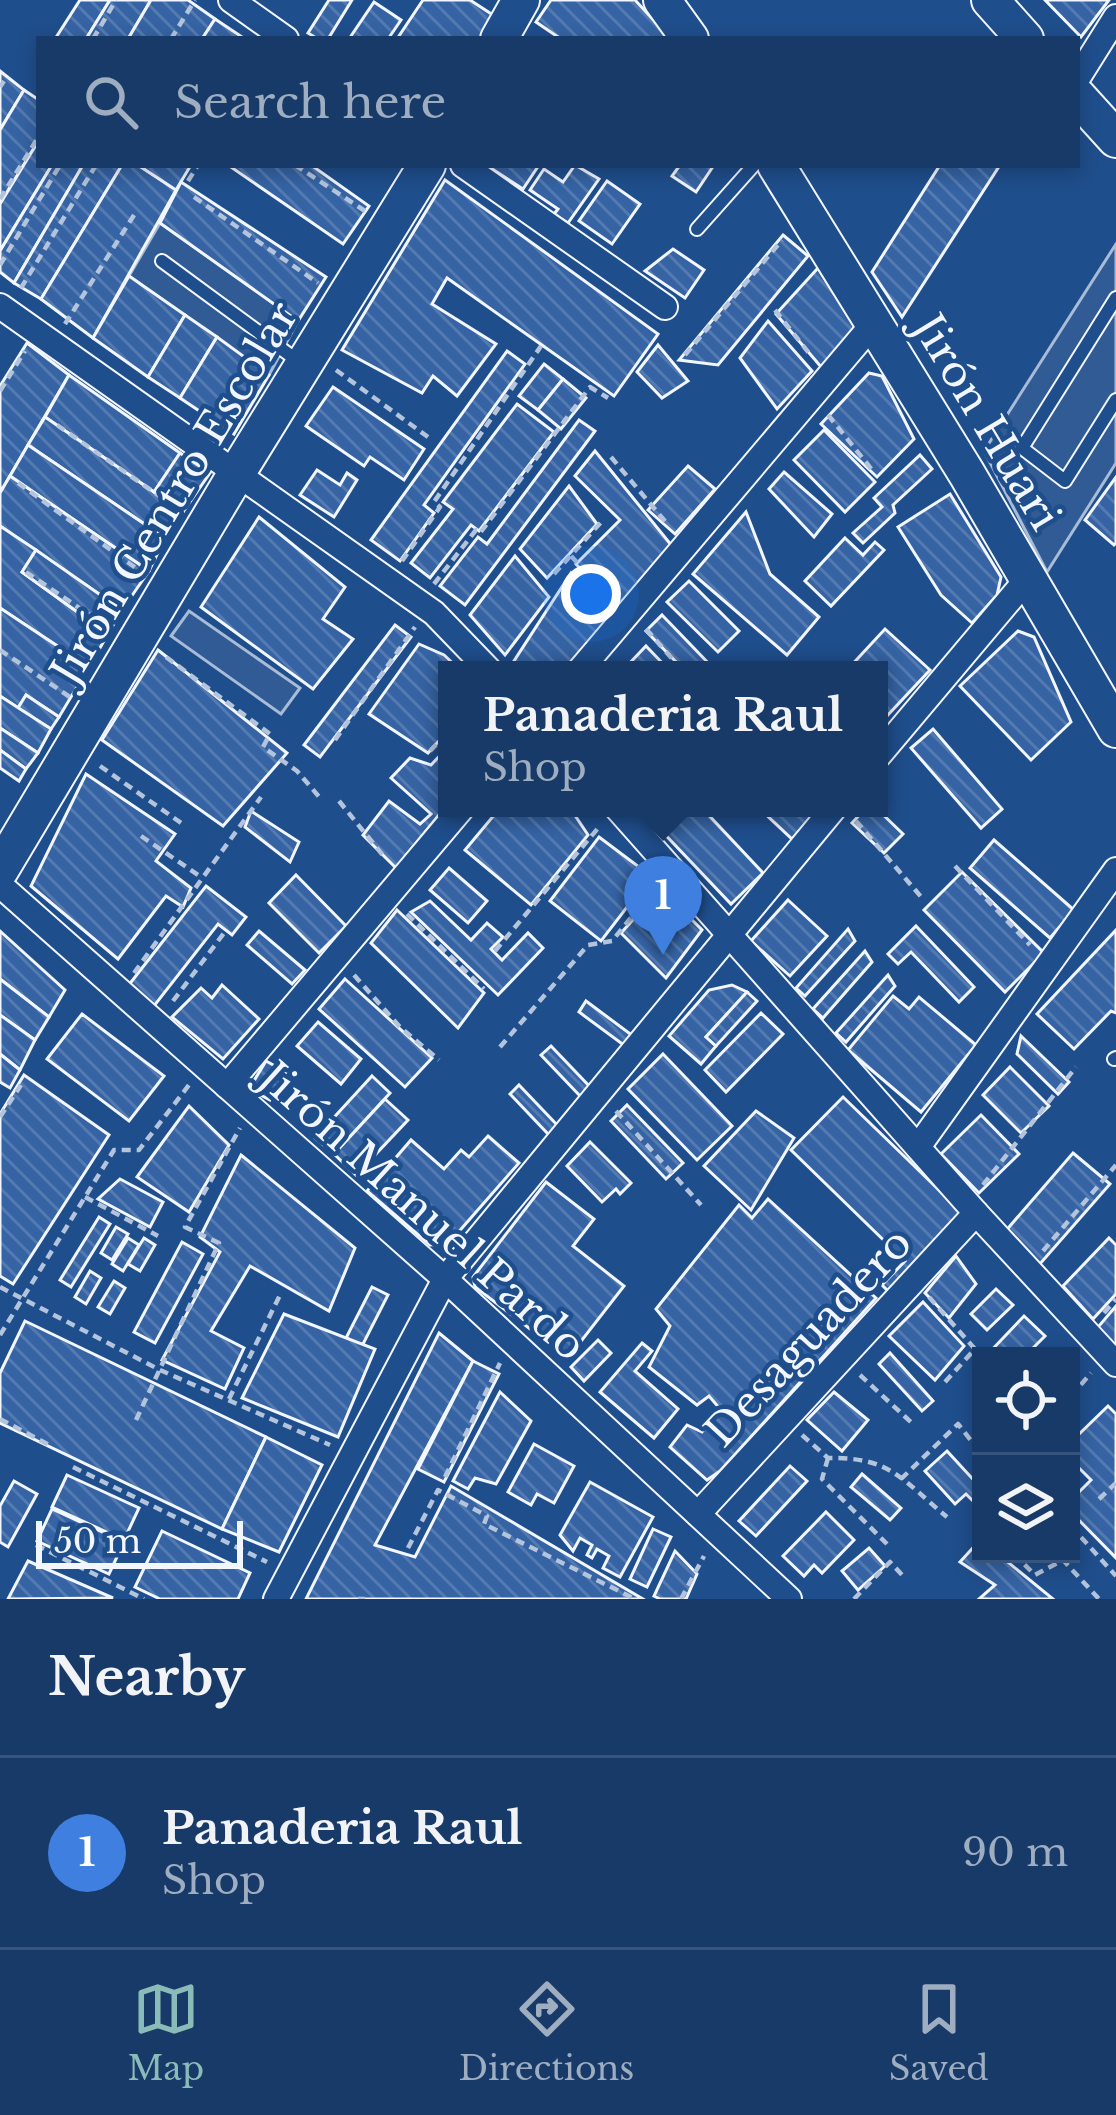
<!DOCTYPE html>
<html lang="en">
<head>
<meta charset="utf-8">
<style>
	:root { --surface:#173a69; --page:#244571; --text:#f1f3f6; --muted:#9eadc0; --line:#36547d; --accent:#8bbbb9 }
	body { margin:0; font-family:"Libre Baskerville",serif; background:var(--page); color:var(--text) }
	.controls { position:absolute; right:36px; bottom:36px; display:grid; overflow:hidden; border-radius:0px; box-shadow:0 6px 18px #0003 }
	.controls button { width:108px; height:108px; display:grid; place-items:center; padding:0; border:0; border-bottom:3px solid var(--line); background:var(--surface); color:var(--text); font:60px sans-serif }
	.scale { position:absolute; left:36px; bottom:30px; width:207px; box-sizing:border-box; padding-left:12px; border:6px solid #f2f6ff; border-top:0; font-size:33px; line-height:42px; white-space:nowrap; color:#f2f6ff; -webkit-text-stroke:9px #1f4e8c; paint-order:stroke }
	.you { position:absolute; left:591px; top:594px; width:42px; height:42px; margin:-30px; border:9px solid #fff; border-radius:50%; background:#1a73e8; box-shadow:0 0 0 18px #1a73e833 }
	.badge { display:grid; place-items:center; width:78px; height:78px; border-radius:50%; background:var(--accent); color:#fff; font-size:39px; font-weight:700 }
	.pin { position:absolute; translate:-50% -99px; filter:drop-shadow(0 3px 6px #0008) }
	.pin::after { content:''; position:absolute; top:63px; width:42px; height:36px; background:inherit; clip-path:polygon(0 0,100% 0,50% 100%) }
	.popup { position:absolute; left:438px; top:661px; width:450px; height:156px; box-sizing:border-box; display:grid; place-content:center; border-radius:0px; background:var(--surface); filter:drop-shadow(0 3px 9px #0005); font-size:39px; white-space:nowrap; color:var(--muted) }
	.popup b { font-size:45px; color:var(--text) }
	.popup::after { content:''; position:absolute; left:50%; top:100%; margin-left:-24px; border:24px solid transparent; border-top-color:var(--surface) }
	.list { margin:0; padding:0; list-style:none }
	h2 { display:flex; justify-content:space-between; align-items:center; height:156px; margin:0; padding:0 48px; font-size:51px }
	h2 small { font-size:39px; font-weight:400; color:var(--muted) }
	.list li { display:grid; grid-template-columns:78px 1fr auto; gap:36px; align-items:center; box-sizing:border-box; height:192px; padding:0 48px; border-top:3px solid var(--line) }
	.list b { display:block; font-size:45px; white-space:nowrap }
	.list p { margin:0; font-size:39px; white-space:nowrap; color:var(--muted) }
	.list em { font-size:39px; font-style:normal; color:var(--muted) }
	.icon { flex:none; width:66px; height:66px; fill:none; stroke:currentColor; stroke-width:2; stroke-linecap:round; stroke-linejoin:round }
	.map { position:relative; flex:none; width:1116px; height:1599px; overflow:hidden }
	.search { position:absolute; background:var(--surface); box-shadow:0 6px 18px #0003; left:36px; right:36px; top:36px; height:132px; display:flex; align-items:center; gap:30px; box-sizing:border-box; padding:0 42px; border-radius:0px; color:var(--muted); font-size:45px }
	.sheet { height:348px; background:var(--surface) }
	nav { display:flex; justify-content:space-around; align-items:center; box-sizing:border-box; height:168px; border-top:3px solid var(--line); background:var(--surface); font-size:33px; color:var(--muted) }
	nav a { display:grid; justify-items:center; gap:6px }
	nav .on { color:var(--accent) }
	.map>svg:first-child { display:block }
	.built { fill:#305b95; stroke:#a8bbd7; stroke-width:3 }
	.building { fill:url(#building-back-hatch); stroke:#f2f6ff; stroke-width:3 }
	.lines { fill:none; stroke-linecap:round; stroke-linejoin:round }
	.lane-casing { stroke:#f2f6ff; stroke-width:16 }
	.street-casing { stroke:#f2f6ff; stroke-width:28 }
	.secondary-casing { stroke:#f2f6ff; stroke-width:40 }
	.path { stroke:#b3c4dc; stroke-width:4.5; stroke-dasharray:9 6; stroke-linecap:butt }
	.lane { stroke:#1f4e8c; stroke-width:12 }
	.street { stroke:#1f4e8c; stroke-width:24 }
	.secondary { stroke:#1f4e8c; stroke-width:36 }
	.labels { text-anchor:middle; stroke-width:9; stroke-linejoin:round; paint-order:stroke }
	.street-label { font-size:42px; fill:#f2f6ff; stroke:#1f4e8c }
</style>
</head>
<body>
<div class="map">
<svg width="1116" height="1599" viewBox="0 0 1116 1599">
	<defs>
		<pattern id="building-back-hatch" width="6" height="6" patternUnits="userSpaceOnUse" patternTransform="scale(3)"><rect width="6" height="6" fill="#3563a3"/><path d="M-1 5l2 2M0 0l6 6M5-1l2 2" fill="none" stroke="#537ab1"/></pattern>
	</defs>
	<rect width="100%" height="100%" fill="#1f4e8c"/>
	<!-- built -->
	<g class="built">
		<polygon points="160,223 298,321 269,375 129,276"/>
		<polygon points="1116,244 1116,463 1047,572 984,451"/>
		<polygon points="189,611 300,688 281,714 171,636"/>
	</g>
	<!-- building -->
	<g class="building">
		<polygon points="80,0 110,0 86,39 55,39"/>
		<polygon points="110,0 151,0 128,39 86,39"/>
		<polygon points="151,0 188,0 215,19 202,39 128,39"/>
		<polygon points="329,0 352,0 328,39 318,39 308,33"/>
		<polygon points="423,0 470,0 496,17 482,39 397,39"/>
		<polygon points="551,0 635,0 671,39 561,39 536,22"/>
		<polygon points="1045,0 1109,0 1081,37"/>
		<polygon points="374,2 401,20 388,39 349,39"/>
		<polygon points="215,19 245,39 202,39"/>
		<polygon points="0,71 24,90 0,130"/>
		<polygon points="24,90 39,100 39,140 0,204 0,130"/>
		<polygon points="39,140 39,165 52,165 0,251 0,204"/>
		<polygon points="52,165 83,165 14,283 0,272 0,251"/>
		<polygon points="83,165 122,165 41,299 14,283"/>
		<polygon points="122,165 138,165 176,190 93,338 41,299"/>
		<polygon points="138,165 191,165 176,190"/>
		<polygon points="228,165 311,165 369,206 343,244"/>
		<polygon points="486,165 539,165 523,189"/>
		<polygon points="575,165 599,179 568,223 554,214 558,209 530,190 544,169 563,182"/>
		<polygon points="680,165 714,165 696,192 672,176"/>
		<polygon points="940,165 1000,165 902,317 872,272"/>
		<polygon points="445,180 658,334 614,396 447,278 432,304 496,344 457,396 433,376 422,393 342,350"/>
		<polygon points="607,181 640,204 612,244 579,221"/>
		<polygon points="181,182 326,277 298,321 160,223"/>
		<polygon points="783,235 808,256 718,365 679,360"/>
		<polygon points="673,249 704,270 685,298 645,271"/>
		<polygon points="818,268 855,327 851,340 822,368 776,314"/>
		<polygon points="129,276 185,315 148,377 93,338"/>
		<polygon points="185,315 217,337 180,398 148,377"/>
		<polygon points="768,321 812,371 777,409 740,358"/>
		<polygon points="217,337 269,375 234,434 180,398"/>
		<polygon points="27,343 69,375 0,493 0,386"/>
		<polygon points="658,345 688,381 662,398 637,372"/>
		<polygon points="507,351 525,364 424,505 434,513 400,561 371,540"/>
		<polygon points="544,364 563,379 538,410 519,396"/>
		<polygon points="869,373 882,376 914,439 877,477 821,424"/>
		<polygon points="69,375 180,453 154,492 45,417"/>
		<polygon points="563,379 586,398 561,429 538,410"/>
		<polygon points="333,387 424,449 404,480 370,457 364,466 306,426"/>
		<polygon points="517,404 554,432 479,531 471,525 430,578 411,563 453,509 443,502"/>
		<polygon points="45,417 183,512 165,538 28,445"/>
		<polygon points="579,420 595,431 465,605 440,586 478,537 487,544"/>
		<polygon points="824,430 875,482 845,512 794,460"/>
		<polygon points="28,445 165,538 149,571 10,476"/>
		<polygon points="595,451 672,546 618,611 576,564 620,520 575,476"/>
		<polygon points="180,453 210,473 183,512 154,492"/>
		<polygon points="920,455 932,469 893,505 895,513 863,543 853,533 882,507 874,498"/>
		<polygon points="688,466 715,489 675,534 648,510"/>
		<polygon points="317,470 340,485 347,473 357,480 334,517 300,495"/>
		<polygon points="784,472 832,514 814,537 769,489"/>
		<polygon points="10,476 149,571 122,610 0,526 0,493"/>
		<polygon points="1116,477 1116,543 1114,545 1085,520"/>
		<polygon points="569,486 597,524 547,578 520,549"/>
		<polygon points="950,494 1001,577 997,595 972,623 941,595 898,527"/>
		<polygon points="746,512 770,574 819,617 787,655 693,574"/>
		<polygon points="259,517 345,587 323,619 353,639 313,689 201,607"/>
		<polygon points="0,526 36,550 22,572 108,634 89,667 0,608"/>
		<polygon points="845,538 863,555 875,542 884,550 831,606 805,581"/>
		<polygon points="36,550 122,610 108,634 22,572"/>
		<polygon points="515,556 549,597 505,655 470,615"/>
		<polygon points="571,573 610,617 567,670 521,670 514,661"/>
		<polygon points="689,581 739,631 718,652 667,602"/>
		<polygon points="0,608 89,667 59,717 26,695 18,708 0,696"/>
		<polygon points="662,615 715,670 684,670 646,631"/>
		<polygon points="395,625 411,637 320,757 304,745"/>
		<polygon points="885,629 930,670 885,718 879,712 879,670 847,670"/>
		<polygon points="1018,631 1034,637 1071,722 1031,760 960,686"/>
		<polygon points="419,644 444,655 460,670 447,670 447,732 428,753 369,714"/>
		<polygon points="646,646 669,670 627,670 625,668"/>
		<polygon points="158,650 287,753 223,826 102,740"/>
		<polygon points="26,695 59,717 51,729 18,708"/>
		<polygon points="0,696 51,729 38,753 0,728"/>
		<polygon points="0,728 38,753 26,769 0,750"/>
		<polygon points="933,729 1002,809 981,828 911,748"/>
		<polygon points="447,748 447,805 396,868 363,835 389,801 420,824 431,814 391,778 410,758 431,765"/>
		<polygon points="0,750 26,769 19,781 0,768"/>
		<polygon points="86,774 175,834 156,861 191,888 183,907 166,896 118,959 31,886"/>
		<polygon points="500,808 570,808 588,835 531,905 465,850"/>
		<polygon points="674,808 702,808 763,873 731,904 656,825"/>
		<polygon points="759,808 810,808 815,813 792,839"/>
		<polygon points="866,808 876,808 903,834 884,853 852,823"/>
		<polygon points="251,811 299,842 290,862 245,827"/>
		<polygon points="599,837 651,876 601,941 550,901"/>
		<polygon points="994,840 1074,910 1050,938 970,868"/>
		<polygon points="449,868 487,901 468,923 430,890"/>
		<polygon points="962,872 1044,953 1005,992 924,910"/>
		<polygon points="296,875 346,926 319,953 269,903"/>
		<polygon points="206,886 246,917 232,935 218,924 154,1006 128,986"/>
		<polygon points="661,889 702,930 666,978 621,933"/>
		<polygon points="788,900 827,936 790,976 751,941"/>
		<polygon points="430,901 471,940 487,923 503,937 491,949 502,960 528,933 543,948 498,995 411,912"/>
		<polygon points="397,910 484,993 458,1028 371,943"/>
		<polygon points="916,926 974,987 959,1002 911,952 898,964 888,954"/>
		<polygon points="848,929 855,941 805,996 796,988"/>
		<polygon points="1116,930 1116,1013 1111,1011 1074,1049 1037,1014"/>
		<polygon points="0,931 65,990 49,1017 0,979"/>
		<polygon points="259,931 305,970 292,984 247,945"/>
		<polygon points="865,951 872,962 823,1018 813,1009"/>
		<polygon points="888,975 895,986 846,1042 836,1033"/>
		<polygon points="0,979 49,1017 35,1040 0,1015"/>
		<polygon points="345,979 432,1058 405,1087 319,1009"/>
		<polygon points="222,985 259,1019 223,1059 172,1017 201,988 212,998"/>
		<polygon points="732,985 747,992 706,1037 716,1046 701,1064 669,1036 709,990"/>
		<polygon points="747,992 757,1001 716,1046 706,1037"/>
		<polygon points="893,996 909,1009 919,997 976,1045 921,1112 848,1050"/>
		<polygon points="586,1001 633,1036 625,1046 579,1012"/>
		<polygon points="761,1013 783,1034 726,1092 705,1070"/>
		<polygon points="82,1014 164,1076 129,1121 47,1059"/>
		<polygon points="0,1015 35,1040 20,1070 0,1054"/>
		<polygon points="318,1022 361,1059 341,1084 297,1046"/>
		<polygon points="1021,1036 1069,1082 1058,1094 1017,1054"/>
		<polygon points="551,1046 591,1088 581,1097 541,1055"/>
		<polygon points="0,1054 20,1070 10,1088 0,1082"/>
		<polygon points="663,1054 732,1126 697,1160 628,1089"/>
		<polygon points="266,1061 286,1072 270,1100 249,1089"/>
		<polygon points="1010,1067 1049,1106 1021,1133 983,1095"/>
		<polygon points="24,1075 109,1135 13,1284 0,1276 0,1114"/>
		<polygon points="372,1076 390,1093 334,1154 315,1138"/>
		<polygon points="519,1085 559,1127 550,1136 510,1094"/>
		<polygon points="843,1097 967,1217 891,1294 882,1285 905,1261 791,1150"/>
		<polygon points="385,1099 408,1120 356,1175 334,1154"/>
		<polygon points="627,1105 683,1163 666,1179 611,1121"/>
		<polygon points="189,1106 229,1145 189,1212 137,1177"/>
		<polygon points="756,1111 794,1138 751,1210 704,1166"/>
		<polygon points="981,1115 1019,1154 979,1193 941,1154"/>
		<polygon points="488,1136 519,1163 448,1244 430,1245 367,1191 411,1140 444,1169 461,1150 469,1157"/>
		<polygon points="590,1142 631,1183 620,1194 616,1189 602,1202 567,1166"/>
		<polygon points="1073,1153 1110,1184 1039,1265 1003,1234"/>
		<polygon points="241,1155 355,1248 329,1311 250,1266 211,1331 244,1348 225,1389 162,1360 220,1252 200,1237"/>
		<polygon points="120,1179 163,1202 150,1227 98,1199"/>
		<polygon points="546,1182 594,1219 573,1246 624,1286 568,1358 475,1287 473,1277"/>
		<polygon points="768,1199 876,1298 720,1471 707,1480 670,1447 687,1425 702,1432 721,1410 709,1396 697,1405 649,1367 670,1326 656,1309 739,1205 752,1218"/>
		<polygon points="99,1217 110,1224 71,1287 60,1280"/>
		<polygon points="116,1227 128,1234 112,1260 101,1253"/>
		<polygon points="128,1238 139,1245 123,1271 112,1264"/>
		<polygon points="144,1238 155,1245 140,1271 128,1264"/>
		<polygon points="1109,1238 1116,1245 1116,1294 1093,1319 1063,1286"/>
		<polygon points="182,1242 203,1254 155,1343 134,1332"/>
		<polygon points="956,1256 976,1284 949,1318 925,1293"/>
		<polygon points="90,1271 101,1278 86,1304 75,1297"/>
		<polygon points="114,1281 125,1288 110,1314 98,1307"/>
		<polygon points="372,1287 388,1295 362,1346 346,1338"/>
		<polygon points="996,1289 1013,1305 987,1330 971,1314"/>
		<polygon points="923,1302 964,1346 935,1380 889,1336"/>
		<polygon points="1116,1306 1116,1353 1093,1333"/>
		<polygon points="284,1314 375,1349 338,1437 242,1398"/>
		<polygon points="1024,1316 1045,1336 1025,1356 986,1356"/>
		<polygon points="25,1321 266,1437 222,1529 0,1423 0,1373"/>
		<polygon points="439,1333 473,1361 375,1545 415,1557 451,1486 643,1599 306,1599"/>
		<polygon points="598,1340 611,1353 584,1381 571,1367"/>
		<polygon points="642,1343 652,1351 635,1371 678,1409 654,1438 600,1392"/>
		<polygon points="890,1353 933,1401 922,1411 879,1364"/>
		<polygon points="473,1361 499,1374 444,1482 418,1469"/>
		<polygon points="500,1392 531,1421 496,1484 475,1478 468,1489 453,1481"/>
		<polygon points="834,1392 868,1420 842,1451 807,1420"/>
		<polygon points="1108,1406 1116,1414 1116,1558 1071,1512 1071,1500 1091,1480 1071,1460 1071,1442"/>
		<polygon points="266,1437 322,1465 279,1552 222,1529"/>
		<polygon points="534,1444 574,1466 554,1503 537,1494 531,1505 508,1492"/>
		<polygon points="947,1451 981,1488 981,1498 975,1503 966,1494 955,1504 925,1471"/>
		<polygon points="790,1466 807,1481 756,1536 739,1521"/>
		<polygon points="862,1474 901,1508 890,1520 851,1487"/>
		<polygon points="67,1475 139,1508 124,1540 52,1507"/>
		<polygon points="14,1481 37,1494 8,1547 0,1542 0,1506"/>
		<polygon points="590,1482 653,1517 620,1577 603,1568 609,1556 597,1549 592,1558 587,1555 592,1545 580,1538 573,1551 560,1535"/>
		<polygon points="52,1509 124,1542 109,1574 37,1541"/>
		<polygon points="826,1512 854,1540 822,1573 814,1565 804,1576 783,1556"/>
		<polygon points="653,1529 671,1537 647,1587 630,1579"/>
		<polygon points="162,1531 250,1573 238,1599 160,1599 135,1587"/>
		<polygon points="980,1540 981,1554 998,1554 1053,1599 979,1599 995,1585 960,1562"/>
		<polygon points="869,1548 885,1566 858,1590 842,1571"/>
		<polygon points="675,1551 697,1574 686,1599 660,1599 654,1596"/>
		<polygon points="28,1561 113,1598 8,1599"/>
	</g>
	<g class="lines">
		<!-- lane casing -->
		<g class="lane-casing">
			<g id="lane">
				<polyline points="697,229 754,165"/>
				<polyline points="162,261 302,364"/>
				<polyline points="1116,298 1022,448 1065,481 1116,400"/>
				<polyline points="1114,1059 1116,1058"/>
			</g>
		</g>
		<!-- street casing -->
		<g class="street-casing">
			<g id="street">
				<polyline points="231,0 286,39"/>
				<polyline points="1077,79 1116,17"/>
				<polyline points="463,165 665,307"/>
				<polyline points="0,306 434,613 489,670"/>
				<polyline points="580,670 874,323"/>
				<polyline points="879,755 1028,578"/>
				<polyline points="617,808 976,1213 1116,1364"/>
				<polyline points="0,885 445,1279 789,1599"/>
				<polyline points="227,1086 462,808"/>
				<polyline points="918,1147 1116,870"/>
				<polyline points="698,1514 976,1213"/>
				<polyline points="276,1599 445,1279 834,808"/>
			</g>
		</g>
		<!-- secondary casing -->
		<g class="secondary-casing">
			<g id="secondary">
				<polyline points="662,0 690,39"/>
				<polyline points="990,0 1025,39"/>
				<polyline points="499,39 521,0"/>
				<polyline points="1077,96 1116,139"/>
				<polyline points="776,165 967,474 1116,729"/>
				<polyline points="0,870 238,471 427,165"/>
			</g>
		</g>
		<!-- path -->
		<g class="path">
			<polyline points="93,39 116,0"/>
			<polyline points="171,39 195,0"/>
			<polyline points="0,87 4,81"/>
			<polyline points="295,165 365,211"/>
			<polyline points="188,181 198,165"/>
			<polyline points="194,197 318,283"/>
			<polyline points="0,199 39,136"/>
			<polyline points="0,265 60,165"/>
			<polyline points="21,288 96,165"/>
			<polyline points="775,310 812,357"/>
			<polyline points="65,324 136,212"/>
			<polyline points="685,355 782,240"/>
			<polyline points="336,370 428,437"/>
			<polyline points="0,391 25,351"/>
			<polyline points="828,415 873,471"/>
			<polyline points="57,425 181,511"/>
			<polyline points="611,457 669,526"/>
			<polyline points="18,483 140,571"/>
			<polyline points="571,556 608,595"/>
			<polyline points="402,561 440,507 434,502 541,346"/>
			<polyline points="26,572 106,626"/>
			<polyline points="554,574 604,519"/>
			<polyline points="434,584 476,530 480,533 590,387 608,398"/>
			<polyline points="646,629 682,670"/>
			<polyline points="0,650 70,697"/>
			<polyline points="166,657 270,734 263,747 297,771 321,799"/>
			<polyline points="819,670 828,660"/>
			<polyline points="335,740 415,627"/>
			<polyline points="430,751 447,733"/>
			<polyline points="100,766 184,825"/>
			<polyline points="339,801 385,858"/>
			<polyline points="856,821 923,899"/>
			<polyline points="141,836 201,877"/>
			<polyline points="955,866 1030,945"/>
			<polyline points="407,914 484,989"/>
			<polyline points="495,951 599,827"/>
			<polyline points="134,973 261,797"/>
			<polyline points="354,975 400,1027 439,1060"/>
			<polyline points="173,1001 227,929"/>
			<polyline points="500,1047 588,945 612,941 656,887"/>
			<polyline points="616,1111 701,1205"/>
			<polyline points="0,1117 21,1085"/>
			<polyline points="983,1185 1076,1067"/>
			<polyline points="85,1197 158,1236"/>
			<polyline points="1043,1251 1116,1165"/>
			<polyline points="0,1287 160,1370 330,1445"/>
			<polyline points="929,1297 975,1349 945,1382"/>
			<polyline points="1104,1313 1116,1299"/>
			<polyline points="0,1335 114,1150 139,1150 189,1085"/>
			<polyline points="860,1375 913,1424"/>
			<polyline points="1071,1396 1091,1373"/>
			<polyline points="229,1399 280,1295"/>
			<polyline points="0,1419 51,1446"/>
			<polyline points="136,1420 219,1243 185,1227 240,1128"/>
			<path d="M802,1435L828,1458C891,1457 901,1479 947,1517"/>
			<polyline points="828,1458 822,1479 887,1544"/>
			<polyline points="1071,1459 1079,1467"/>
			<polyline points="73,1467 267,1562"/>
			<polyline points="445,1477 500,1363"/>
			<polyline points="901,1479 958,1424 973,1443"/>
			<polyline points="1099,1499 1116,1483"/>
			<polyline points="1071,1526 1116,1576"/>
			<polyline points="36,1545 144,1599"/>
			<polyline points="408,1548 438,1490 487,1516 484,1524 635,1599"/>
			<polyline points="1014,1554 1035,1575 1063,1560 1099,1599"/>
			<polyline points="358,1599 365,1599"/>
			<polyline points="681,1599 704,1556"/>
			<polyline points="854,1599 890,1562 905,1578"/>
		</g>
		<!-- lane -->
		<use href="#lane" class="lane"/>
		<!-- street -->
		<use href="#street" class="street"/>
		<!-- secondary -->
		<use href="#secondary" class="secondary"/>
	</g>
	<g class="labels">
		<!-- street labels -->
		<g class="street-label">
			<text transform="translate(987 422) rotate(59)" y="15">Jirón Huari</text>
			<text transform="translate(174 493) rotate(-59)" y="15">Jirón Centro Escolar</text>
			<text transform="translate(423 1211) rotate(42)" y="15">Jirón Manuel Pardo</text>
			<text transform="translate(808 1337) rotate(-47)" y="15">Desaguadero</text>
		</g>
	</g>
</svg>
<div class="controls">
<button><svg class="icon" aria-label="locate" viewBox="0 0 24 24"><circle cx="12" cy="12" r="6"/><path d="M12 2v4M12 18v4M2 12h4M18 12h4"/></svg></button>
<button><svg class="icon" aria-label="layers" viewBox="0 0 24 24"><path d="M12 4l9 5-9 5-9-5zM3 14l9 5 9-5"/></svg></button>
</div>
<div class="scale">50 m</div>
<div class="you"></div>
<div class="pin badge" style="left:663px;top:955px;background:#3f7fe0">1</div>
<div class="popup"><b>Panaderia Raul</b>Shop</div>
<div class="search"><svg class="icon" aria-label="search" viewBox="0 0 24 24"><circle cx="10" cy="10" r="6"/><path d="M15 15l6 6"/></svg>Search here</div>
</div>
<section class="sheet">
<h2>Nearby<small></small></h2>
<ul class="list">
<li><span class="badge" style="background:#3f7fe0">1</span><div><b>Panaderia Raul</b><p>Shop</p></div><em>90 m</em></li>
</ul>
</section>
<nav>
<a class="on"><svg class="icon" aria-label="map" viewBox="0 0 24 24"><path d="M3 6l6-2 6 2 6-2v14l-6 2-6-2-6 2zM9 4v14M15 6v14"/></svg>Map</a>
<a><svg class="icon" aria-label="directions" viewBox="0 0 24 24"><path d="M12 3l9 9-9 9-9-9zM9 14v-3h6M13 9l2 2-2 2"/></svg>Directions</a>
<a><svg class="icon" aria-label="saved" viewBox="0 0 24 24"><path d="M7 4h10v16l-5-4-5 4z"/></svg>Saved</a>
</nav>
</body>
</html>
